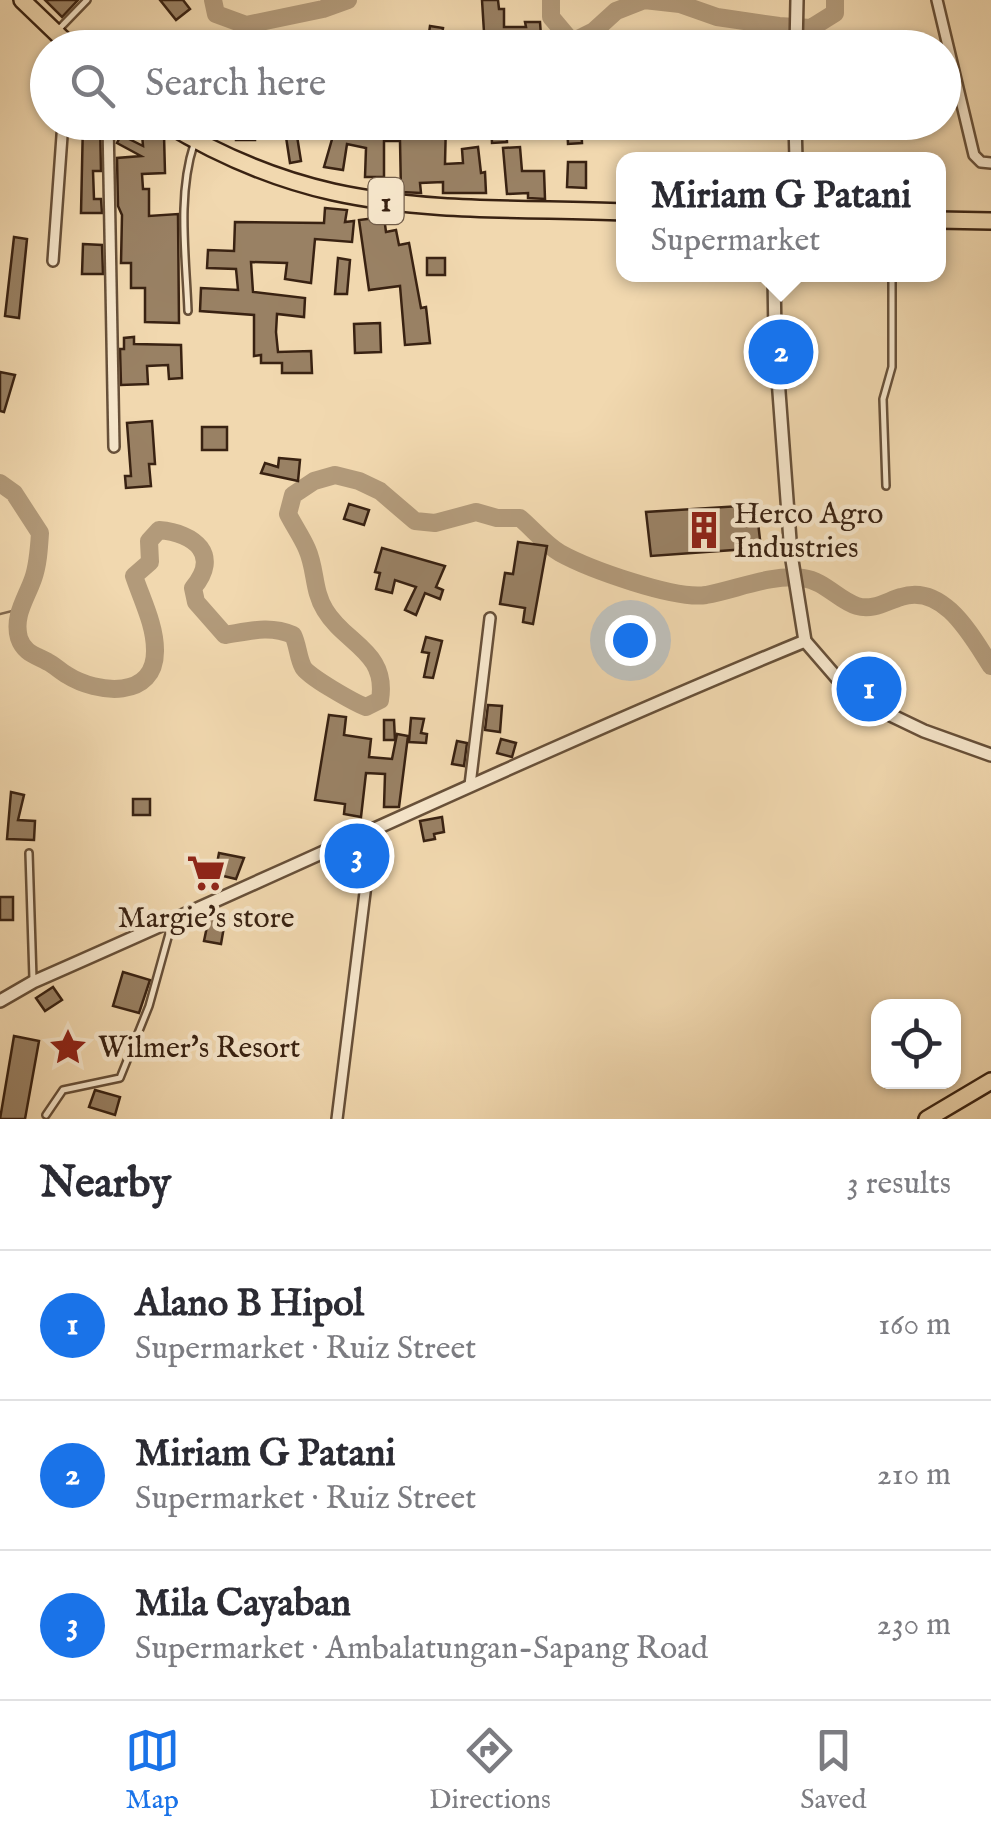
<!DOCTYPE html>
<html lang="en">
<head>
<meta charset="utf-8">
<style>
	:root { --surface:#fff; --page:#f2f2f3; --text:#2b2b33; --muted:#7c7c81; --line:#e1e1e2; --accent:#1a73e8 }
	body { margin:0; font-family:"IM FELL English",serif; background:var(--page); color:var(--text) }
	.controls { position:absolute; right:30px; bottom:30px; display:grid; overflow:hidden; border-radius:20px; box-shadow:0 2px 8px #0004 }
	.controls button { width:90px; height:90px; display:grid; place-items:center; padding:0; border:0; border-bottom:2px solid var(--line); background:var(--surface); color:var(--text); font:50px sans-serif }
	.you { position:absolute; left:630px; top:640px; width:35px; height:35px; margin:-25px; border:8px solid #fff; border-radius:50%; background:#1a73e8; box-shadow:0 0 0 15px #1a73e833 }
	.badge { display:grid; place-items:center; width:65px; height:65px; border-radius:50%; background:var(--accent); color:#fff; font-size:32px; font-weight:700 }
	.pin { position:absolute; translate:-50% -50%; border:5px solid #fff; box-shadow:0 2px 10px #0006 }
	.popup { position:absolute; left:616px; top:152px; width:330px; height:130px; box-sizing:border-box; display:grid; place-content:center; border-radius:20px; background:var(--surface); filter:drop-shadow(0 2px 8px #0005); font-size:32px; white-space:nowrap; color:var(--muted) }
	.popup b { font-size:38px; color:var(--text) }
	.popup::after { content:''; position:absolute; left:50%; top:100%; margin-left:-20px; border:20px solid transparent; border-top-color:var(--surface) }
	.list { margin:0; padding:0; list-style:none }
	h2 { display:flex; justify-content:space-between; align-items:center; height:130px; margin:0; padding:0 40px; font-size:42px }
	h2 small { font-size:32px; font-weight:400; color:var(--muted) }
	.list li { display:grid; grid-template-columns:65px 1fr auto; gap:30px; align-items:center; box-sizing:border-box; height:150px; padding:0 40px; border-top:2px solid var(--line) }
	.list b { display:block; font-size:38px; white-space:nowrap }
	.list p { margin:0; font-size:32px; white-space:nowrap; color:var(--muted) }
	.list em { font-size:32px; font-style:normal; color:var(--muted) }
	.icon { flex:none; width:55px; height:55px; fill:none; stroke:currentColor; stroke-width:2; stroke-linecap:round; stroke-linejoin:round }
	.map { position:relative; flex:none; width:991px; height:1119px; overflow:hidden }
	.search { position:absolute; background:var(--surface); box-shadow:0 2px 8px #0004; left:30px; right:30px; top:30px; height:110px; display:flex; align-items:center; gap:25px; box-sizing:border-box; padding:0 35px; border-radius:55px; color:var(--muted); font-size:38px }
	.sheet { height:580px; background:var(--surface) }
	nav { display:flex; justify-content:space-around; align-items:center; box-sizing:border-box; height:140px; border-top:2px solid var(--line); background:var(--surface); font-size:28px; color:var(--muted) }
	nav a { display:grid; justify-items:center; gap:5px }
	nav .on { color:var(--accent) }
	.map>svg:first-child { display:block }
	.lines { fill:none; stroke-linecap:round; stroke-linejoin:round }
	.stream { stroke:#826a50; stroke-width:2.5 }
	.river { stroke:#b29a7a; stroke-width:18 }
	.building { fill:#998164; stroke:#392212; stroke-width:2.5 }
	.service-casing { stroke:#675039; stroke-width:10 }
	.minor-casing { stroke:#675039; stroke-width:14 }
	.tertiary-casing { stroke:#675039; stroke-width:16 }
	.primary-casing { stroke:#392212; stroke-width:20 }
	.trunk-casing { stroke:#392212; stroke-width:20 }
	.service { stroke:#f6e6cb; stroke-width:5 }
	.minor { stroke:#f6e6cb; stroke-width:9 }
	.tertiary { stroke:#f6e6cb; stroke-width:11 }
	.primary { stroke:#f1d8af; stroke-width:15 }
	.trunk { stroke:#f1d8af; stroke-width:15 }
	.labels { text-anchor:middle; stroke-width:9; stroke-linejoin:round; paint-order:stroke }
	.shield { fill:#f6e6cb; stroke:#725d4a; stroke-width:2.5 }
	.shield-label { font-size:28px; font-weight:bold; fill:#392212 }
	.poi-label { font-size:30px; fill:#392212; stroke:#f6e6cb; text-anchor:start }
</style>
</head>
<body>
<div class="map">
<svg width="991" height="1119" viewBox="0 0 991 1119">
	<rect width="100%" height="100%" fill="#f1d8af"/>
	<filter id="stains"><feTurbulence type="fractalNoise" baseFrequency=".002" numOctaves="4"/><feColorMatrix values="0 0 0 0 .2 0 0 0 0 .09 0 0 0 0 .02 0 0 0 .5 -.17"/></filter>
	<radialGradient id="worn" r=".72"><stop offset=".6" stop-color="#630" stop-opacity="0"/><stop offset="1" stop-color="#630" stop-opacity=".3"/></radialGradient>
	<g class="lines">
		<!-- stream -->
		<polyline class="stream" points="0,614 20,609"/>
		<!-- river -->
		<g class="river">
			<polyline points="213,0 216,14 246,25 323,9 348,0"/>
			<polyline points="551,0 551,17 572,42 594,31 616,11 644,0 680,4 717,17 779,26 811,28 835,13 835,0"/>
			<path d="M0,483L14,493L40,533C39,549 38,565 33,579C26,599 13,616 19,638C24,653 35,655 48,662C54,665 60,671 67,675C97,694 156,700 155,650C155,625 142,600 134,576L150,562L149,541L159,530C195,533 221,555 193,588L196,602L225,635C250,631 270,625 293,635C298,645 298,658 303,667C307,676 355,703 366,707L380,700C388,651 345,644 325,610C313,591 316,569 307,549C302,537 294,526 288,514L293,495L314,481L335,475L359,481L380,491L415,521L435,523L476,512L497,518H520C533,529 546,545 560,553C589,569 675,600 706,595C738,589 771,574 803,578C825,581 838,600 857,606C873,611 887,601 901,597C944,583 972,637 991,666"/>
		</g>
	</g>
	<!-- building -->
	<g class="building">
		<polygon points="45,0 78,0 62,17"/>
		<polygon points="160,0 183,0 190,9 176,20"/>
		<polygon points="482,0 498,0 499,9 504,9 504,27 526,27 525,22 540,22 541,36 513,40 514,48 485,48"/>
		<polygon points="430,26 443,28 440,48 427,47"/>
		<polygon points="83,122 100,122 101,171 93,171 94,199 101,199 102,213 81,213"/>
		<rect x="236" y="122" width="19" height="18"/>
		<polygon points="337,122 357,122 356,128 446,122 445,164 463,163 462,149 478,147 481,173 485,172 486,193 443,193 443,182 420,183 421,193 401,192 400,141 384,141 384,177 365,177 366,148 347,144 343,170 324,167"/>
		<polygon points="491,122 506,122 507,142 492,143"/>
		<polygon points="567,122 581,122 582,143 568,144"/>
		<polygon points="142,134 164,135 165,173 142,174 143,189 149,189 149,216 178,214 179,323 145,322 145,288 131,288 131,263 121,263 122,215 118,206 117,158 141,156 117,143 121,135 143,146"/>
		<polygon points="297,136 301,161 290,163 286,137"/>
		<polygon points="520,147 522,171 544,171 545,199 528,198 528,193 507,194 503,148"/>
		<polygon points="568,162 586,162 586,188 567,187"/>
		<polygon points="325,208 347,210 345,222 354,221 352,242 315,239 311,283 285,279 287,263 251,262 253,292 305,298 304,317 277,314 276,332 278,352 311,351 312,373 282,373 282,363 261,363 261,355 254,356 254,315 200,311 201,288 238,290 236,269 207,268 208,250 234,251 235,222 324,223"/>
		<polygon points="384,217 386,232 396,230 399,245 409,243 421,308 426,307 430,343 405,345 400,286 369,290 359,220"/>
		<polygon points="14,237 27,239 19,318 5,316"/>
		<polygon points="83,244 102,245 103,274 82,274"/>
		<polygon points="338,258 350,260 347,294 335,294"/>
		<rect x="427" y="258" width="18" height="17"/>
		<polygon points="380,323 381,352 355,353 354,324"/>
		<polygon points="134,337 134,344 181,345 182,378 169,379 168,365 147,366 148,384 121,385 120,349 124,349 124,338"/>
		<polygon points="0,372 15,375 4,412 0,411"/>
		<polygon points="152,421 155,464 149,464 151,486 126,488 125,476 131,476 127,423"/>
		<rect x="202" y="427" width="25" height="23"/>
		<polygon points="279,458 300,460 298,481 261,473 265,463 278,467"/>
		<polygon points="349,504 369,510 364,525 344,519"/>
		<polygon points="756,505 761,548 651,556 646,512"/>
		<polygon points="518,542 547,546 533,624 523,622 525,608 500,604 505,573 513,574"/>
		<polygon points="382,548 445,566 436,587 443,590 440,599 425,593 416,615 405,610 416,587 395,580 392,593 376,589 380,573 375,572"/>
		<polygon points="426,637 442,641 433,678 424,677 429,653 422,652"/>
		<polygon points="488,705 502,706 500,732 485,730"/>
		<polygon points="329,715 346,717 344,735 371,739 369,757 392,759 397,734 408,736 399,807 384,807 385,774 366,773 361,817 344,814 345,804 315,800"/>
		<polygon points="411,718 424,719 421,733 427,734 426,743 409,742"/>
		<polygon points="384,720 394,720 395,740 384,740"/>
		<polygon points="501,739 516,743 512,757 497,753"/>
		<polygon points="457,741 467,743 464,766 452,764"/>
		<polygon points="11,792 24,795 18,820 35,821 34,840 7,839"/>
		<rect x="133" y="799" width="17" height="16"/>
		<polygon points="442,817 444,832 434,834 435,839 424,841 420,821"/>
		<polygon points="219,853 244,858 236,879 215,874"/>
		<rect x="0" y="897" width="13" height="23"/>
		<polygon points="209,917 225,921 221,944 204,941"/>
		<polygon points="123,972 150,980 139,1013 113,1006"/>
		<polygon points="53,987 62,1000 45,1011 36,998"/>
		<polygon points="14,1036 39,1041 25,1119 0,1119"/>
		<polygon points="95,1090 120,1097 115,1115 89,1107"/>
	</g>
	<g class="lines">
		<!-- service casing -->
		<g class="service-casing">
			<g id="service">
				<polyline points="58,30 87,0"/>
				<path d="M188,311C186,257 177,196 194,144"/>
				<polyline points="886,486 883,399 892,367 892,274"/>
				<polyline points="29,853 33,979"/>
				<polyline points="46,1115 63,1090 120,1078 149,1006 172,923"/>
			</g>
		</g>
		<!-- minor casing -->
		<g class="minor-casing">
			<g id="minor">
				<polyline points="937,0 974,155 981,162 991,163"/>
				<polyline points="108,122 114,447"/>
				<polyline points="53,261 63,122"/>
				<polyline points="470,785 490,618"/>
				<polyline points="337,1119 373,828"/>
			</g>
		</g>
		<!-- tertiary casing -->
		<g class="tertiary-casing">
			<g id="tertiary">
				<polyline points="796,48 797,0"/>
				<polyline points="795,122 796,160"/>
				<polyline points="774,274 775,338 791,554 805,641 837,678 876,708 924,731 991,755"/>
				<path d="M0,1001L33,982C291,869 545,748 805,641"/>
			</g>
		</g>
		<!-- primary casing -->
		<g class="primary-casing">
			<g id="primary">
				<polyline points="22,0 72,48"/>
				<path d="M164,122C215,153 275,179 333,192C428,213 528,208 624,212"/>
				<polyline points="938,220 991,221"/>
			</g>
		</g>
		<!-- trunk casing -->
		<g class="trunk-casing">
			<polyline id="trunk" points="927,1119 991,1081"/>
		</g>
		<!-- service -->
		<use href="#service" class="service"/>
		<!-- minor -->
		<use href="#minor" class="minor"/>
		<!-- tertiary -->
		<use href="#tertiary" class="tertiary"/>
		<!-- primary -->
		<use href="#primary" class="primary"/>
		<!-- trunk -->
		<use href="#trunk" class="trunk"/>
	</g>
	<!-- icons -->
	<defs>
		<g id="building-bare" transform="scale(3)"><path d="M-4-6H4V6H1V3H-1V6H-4ZM-2.5-4.3h1.7v1.8h-1.7ZM.8-4.3h1.7v1.8H.8ZM-2.5-1h1.7V.8h-1.7ZM.8-1h1.7V.8H.8Z" fill="#8f2418" stroke="#f6e6cb" stroke-width="2.5" paint-order="stroke"/></g>
		<g id="supermarket-bare" transform="scale(3)"><path d="M-6-5.5h2.5l.6 2H6L4.5 2H-2.5L-4.4-4H-6ZM-1.5 3.2a1.3 1.3 0 1 0 .1 0ZM3 3.2a1.3 1.3 0 1 0 .1 0Z" fill="#8f2418" stroke="#f6e6cb" stroke-width="2.5" paint-order="stroke"/></g>
		<g id="sight-bare" transform="scale(3)"><path d="M0-6L1.8-2.2L6-1.7L2.9 1.2L3.7 5.4L0 3.3L-3.7 5.4L-2.9 1.2L-6-1.7L-1.8-2.2Z" fill="#8f2418" stroke="#f6e6cb" stroke-width="2.5" paint-order="stroke"/></g>
	</defs>
	<g fill-rule="evenodd">
		<use href="#building-bare" x="704" y="530"/>
		<use href="#supermarket-bare" x="206" y="873"/>
		<use href="#sight-bare" x="68" y="1047"/>
	</g>
	<g class="labels">
		<!-- shield labels -->
		<rect class="shield" x="368.5" y="178" width="35" height="46" rx="8"/>
		<g class="shield-label">
			<text x="386" y="211">1</text>
		</g>
		<!-- poi labels -->
		<g class="poi-label">
			<text x="734" y="523">Herco Agro<tspan x="734" dy="34">Industries</tspan></text>
			<text x="206" y="927" text-anchor="middle">Margie's store</text>
			<text x="98" y="1057">Wilmer's Resort</text>
		</g>
	</g>
	<rect width="100%" height="100%" filter="url(#stains)"/>
	<rect width="100%" height="100%" fill="url(#worn)"/>
</svg>
<div class="controls">
<button><svg class="icon" aria-label="locate" viewBox="0 0 24 24"><circle cx="12" cy="12" r="6"/><path d="M12 2v4M12 18v4M2 12h4M18 12h4"/></svg></button>
</div>
<div class="you"></div>
<div class="pin badge" style="left:869px;top:689px">1</div>
<div class="pin badge" style="left:781px;top:352px">2</div>
<div class="popup"><b>Miriam G Patani</b>Supermarket</div>
<div class="pin badge" style="left:357px;top:856px">3</div>
<div class="search"><svg class="icon" aria-label="search" viewBox="0 0 24 24"><circle cx="10" cy="10" r="6"/><path d="M15 15l6 6"/></svg>Search here</div>
</div>
<section class="sheet">
<h2>Nearby<small>3 results</small></h2>
<ul class="list">
<li><span class="badge">1</span><div><b>Alano B Hipol</b><p>Supermarket · Ruiz Street</p></div><em>160 m</em></li>
<li><span class="badge">2</span><div><b>Miriam G Patani</b><p>Supermarket · Ruiz Street</p></div><em>210 m</em></li>
<li><span class="badge">3</span><div><b>Mila Cayaban</b><p>Supermarket · Ambalatungan-Sapang Road</p></div><em>230 m</em></li>
</ul>
</section>
<nav>
<a class="on"><svg class="icon" aria-label="map" viewBox="0 0 24 24"><path d="M3 6l6-2 6 2 6-2v14l-6 2-6-2-6 2zM9 4v14M15 6v14"/></svg>Map</a>
<a><svg class="icon" aria-label="directions" viewBox="0 0 24 24"><path d="M12 3l9 9-9 9-9-9zM9 14v-3h6M13 9l2 2-2 2"/></svg>Directions</a>
<a><svg class="icon" aria-label="saved" viewBox="0 0 24 24"><path d="M7 4h10v16l-5-4-5 4z"/></svg>Saved</a>
</nav>
</body>
</html>
